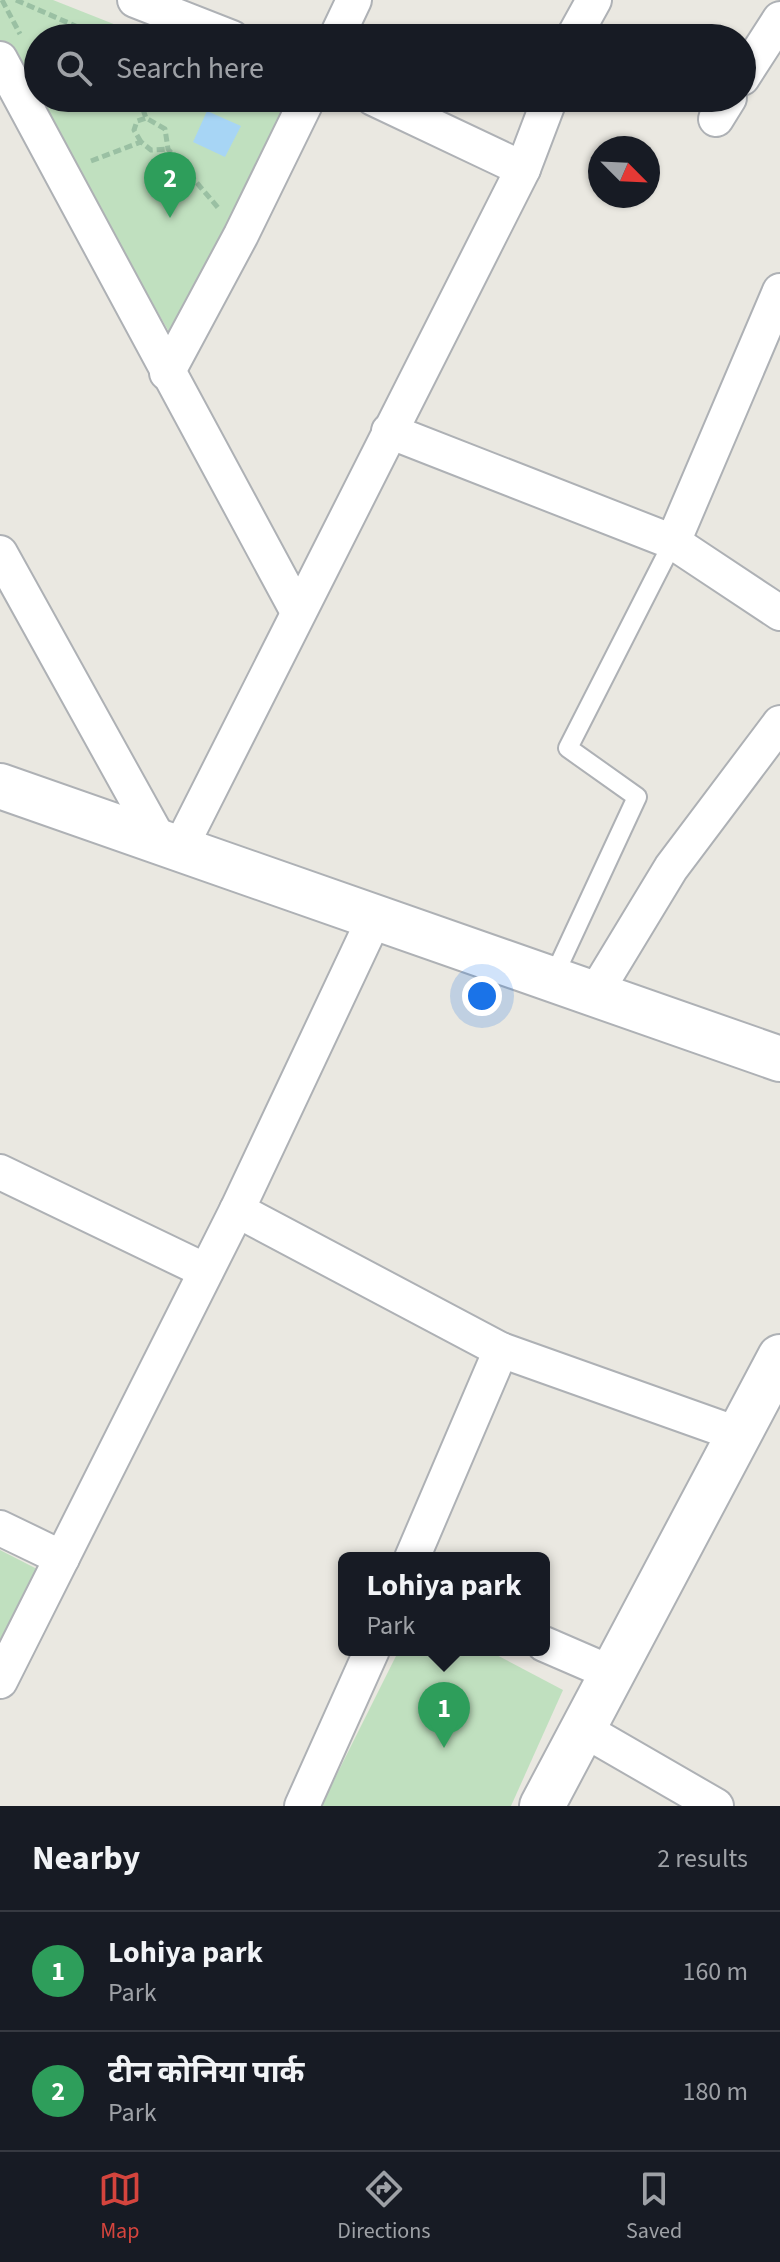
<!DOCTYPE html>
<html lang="en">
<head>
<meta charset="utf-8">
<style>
	:root { --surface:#171b24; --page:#242831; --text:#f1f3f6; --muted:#9ea1a6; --line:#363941; --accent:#d4443d }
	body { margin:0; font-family:"Source Sans 3","Noto Sans Devanagari",sans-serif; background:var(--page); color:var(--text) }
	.compass { position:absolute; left:588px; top:136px; width:72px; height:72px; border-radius:50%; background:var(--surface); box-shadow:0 2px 6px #0004; rotate:114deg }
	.you { position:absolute; left:482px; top:996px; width:28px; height:28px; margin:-20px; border:6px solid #fff; border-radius:50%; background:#1a73e8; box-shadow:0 0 0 12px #1a73e833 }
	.badge { display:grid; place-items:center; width:52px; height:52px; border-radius:50%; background:var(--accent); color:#fff; font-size:26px; font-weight:700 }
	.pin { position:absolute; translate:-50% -66px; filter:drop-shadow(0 2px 4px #0008) }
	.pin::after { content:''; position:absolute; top:42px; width:28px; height:24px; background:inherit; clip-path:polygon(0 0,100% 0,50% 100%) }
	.popup { position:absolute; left:338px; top:1552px; width:212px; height:104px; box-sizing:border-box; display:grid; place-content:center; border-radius:12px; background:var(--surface); filter:drop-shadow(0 2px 6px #0005); font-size:26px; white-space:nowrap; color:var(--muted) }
	.popup b { font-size:30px; color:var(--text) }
	.popup::after { content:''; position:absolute; left:50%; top:100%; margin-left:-16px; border:16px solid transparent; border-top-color:var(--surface) }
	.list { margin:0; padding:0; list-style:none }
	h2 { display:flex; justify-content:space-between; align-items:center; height:104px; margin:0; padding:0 32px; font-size:34px }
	h2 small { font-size:26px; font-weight:400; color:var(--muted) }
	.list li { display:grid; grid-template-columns:52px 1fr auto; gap:24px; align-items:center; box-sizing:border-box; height:120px; padding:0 32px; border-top:2px solid var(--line) }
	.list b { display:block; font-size:30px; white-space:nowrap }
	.list p { margin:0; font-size:26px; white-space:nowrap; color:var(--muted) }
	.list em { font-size:26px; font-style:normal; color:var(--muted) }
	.icon { flex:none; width:44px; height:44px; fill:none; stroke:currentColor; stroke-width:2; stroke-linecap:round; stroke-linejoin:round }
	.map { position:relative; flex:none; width:780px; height:1806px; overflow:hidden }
	.search { position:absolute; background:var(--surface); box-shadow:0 2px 6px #0004; left:24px; right:24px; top:24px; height:88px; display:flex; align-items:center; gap:20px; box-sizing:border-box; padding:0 28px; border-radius:44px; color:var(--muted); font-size:30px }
	.sheet { height:344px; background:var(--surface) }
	nav { display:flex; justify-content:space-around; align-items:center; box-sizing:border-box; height:112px; border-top:2px solid var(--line); background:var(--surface); font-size:22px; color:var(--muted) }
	nav a { display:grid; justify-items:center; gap:4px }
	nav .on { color:var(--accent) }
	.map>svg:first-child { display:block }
	.green { fill:#c0e0bf }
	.water { fill:#a7d5f5 }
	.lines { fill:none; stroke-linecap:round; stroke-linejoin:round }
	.service-casing { stroke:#aeb1b5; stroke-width:22 }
	.minor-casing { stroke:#aeb1b5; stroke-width:38 }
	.tertiary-casing { stroke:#aeb1b5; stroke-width:48 }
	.path { stroke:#9ac0a3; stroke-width:5; stroke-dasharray:8 4; stroke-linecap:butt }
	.service { stroke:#fff; stroke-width:18 }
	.minor { stroke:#fff; stroke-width:34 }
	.tertiary { stroke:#fff; stroke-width:44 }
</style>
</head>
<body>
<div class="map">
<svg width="780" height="1806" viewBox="0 0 780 1806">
	<rect width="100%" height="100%" fill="#eae8e1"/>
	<!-- green -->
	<g class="green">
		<polygon points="0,0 53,0 149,38 38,38 38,98 301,98 172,337 0,40"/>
		<polygon points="0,1550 37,1569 0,1641"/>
		<polygon points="399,1650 487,1650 563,1690 511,1806 321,1806"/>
	</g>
	<!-- water -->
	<polygon class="water" points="207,111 241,126 225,157 193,142"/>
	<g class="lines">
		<!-- service casing -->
		<g class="service-casing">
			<polyline id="service" points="552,980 637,797 568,748 673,542"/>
		</g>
		<!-- minor casing -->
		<g class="minor-casing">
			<g id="minor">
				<polyline points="135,0 232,38"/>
				<polyline points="336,38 354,0"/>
				<polyline points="573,38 594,0"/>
				<polyline points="0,59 298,612"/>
				<polyline points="742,78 780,19"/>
				<polyline points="373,98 523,169"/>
				<polyline points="716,119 729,98"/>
				<polyline points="167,373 241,235 308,98"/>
				<polyline points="389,431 673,542 780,291"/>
				<polyline points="673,542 780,613"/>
				<polyline points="0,553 159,840"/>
				<polyline points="180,848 523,169 550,98"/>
				<polyline points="594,995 671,868 780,723"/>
				<polyline points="0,1172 206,1271"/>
				<polyline points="237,1210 501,1350 737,1434"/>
				<polyline points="0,1528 62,1558"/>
				<polyline points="412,1558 501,1350"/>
				<polyline points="544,1644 611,1673"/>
				<polyline points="0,1681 237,1210 374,919"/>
				<polyline points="581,1728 716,1806"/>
				<polyline points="302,1806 372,1650"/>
			</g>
		</g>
		<!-- tertiary casing -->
		<g class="tertiary-casing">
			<g id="tertiary">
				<polyline points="0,786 780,1059"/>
				<polyline points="542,1806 780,1357"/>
			</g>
		</g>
		<!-- path -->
		<g class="path">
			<polyline points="2,0 20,34"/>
			<polyline points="16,0 103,38"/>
			<polyline points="139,98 146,118 165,129 168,149 220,210"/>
			<polyline points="262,98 273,102"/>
			<polyline points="141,142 134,130 137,121 146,118"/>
			<polyline points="91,161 141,142 151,150 168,149"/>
		</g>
		<!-- service -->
		<use href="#service" class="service"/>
		<!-- minor -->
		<use href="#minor" class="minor"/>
		<!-- tertiary -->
		<use href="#tertiary" class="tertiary"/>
	</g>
</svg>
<svg class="compass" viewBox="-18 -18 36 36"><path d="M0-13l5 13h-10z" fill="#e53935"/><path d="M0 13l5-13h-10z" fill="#9ea1a6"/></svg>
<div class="you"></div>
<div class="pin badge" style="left:444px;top:1748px;background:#2e9e5b">1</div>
<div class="popup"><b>Lohiya park</b>Park</div>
<div class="pin badge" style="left:170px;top:218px;background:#2e9e5b">2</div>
<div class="search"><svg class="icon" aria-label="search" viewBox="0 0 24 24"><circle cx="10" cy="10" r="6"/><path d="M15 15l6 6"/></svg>Search here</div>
</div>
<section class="sheet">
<h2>Nearby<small>2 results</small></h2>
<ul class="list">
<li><span class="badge" style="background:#2e9e5b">1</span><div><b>Lohiya park</b><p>Park</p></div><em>160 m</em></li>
<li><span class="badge" style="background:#2e9e5b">2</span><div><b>टीन कोनिया पार्क</b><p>Park</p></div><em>180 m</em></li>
</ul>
</section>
<nav>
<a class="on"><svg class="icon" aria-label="map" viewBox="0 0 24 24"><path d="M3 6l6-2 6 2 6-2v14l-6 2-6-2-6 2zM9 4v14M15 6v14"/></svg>Map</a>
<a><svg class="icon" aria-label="directions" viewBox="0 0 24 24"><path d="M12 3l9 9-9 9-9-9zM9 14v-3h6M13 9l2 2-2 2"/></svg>Directions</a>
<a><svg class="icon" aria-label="saved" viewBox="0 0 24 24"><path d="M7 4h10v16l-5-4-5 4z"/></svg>Saved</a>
</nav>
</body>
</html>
